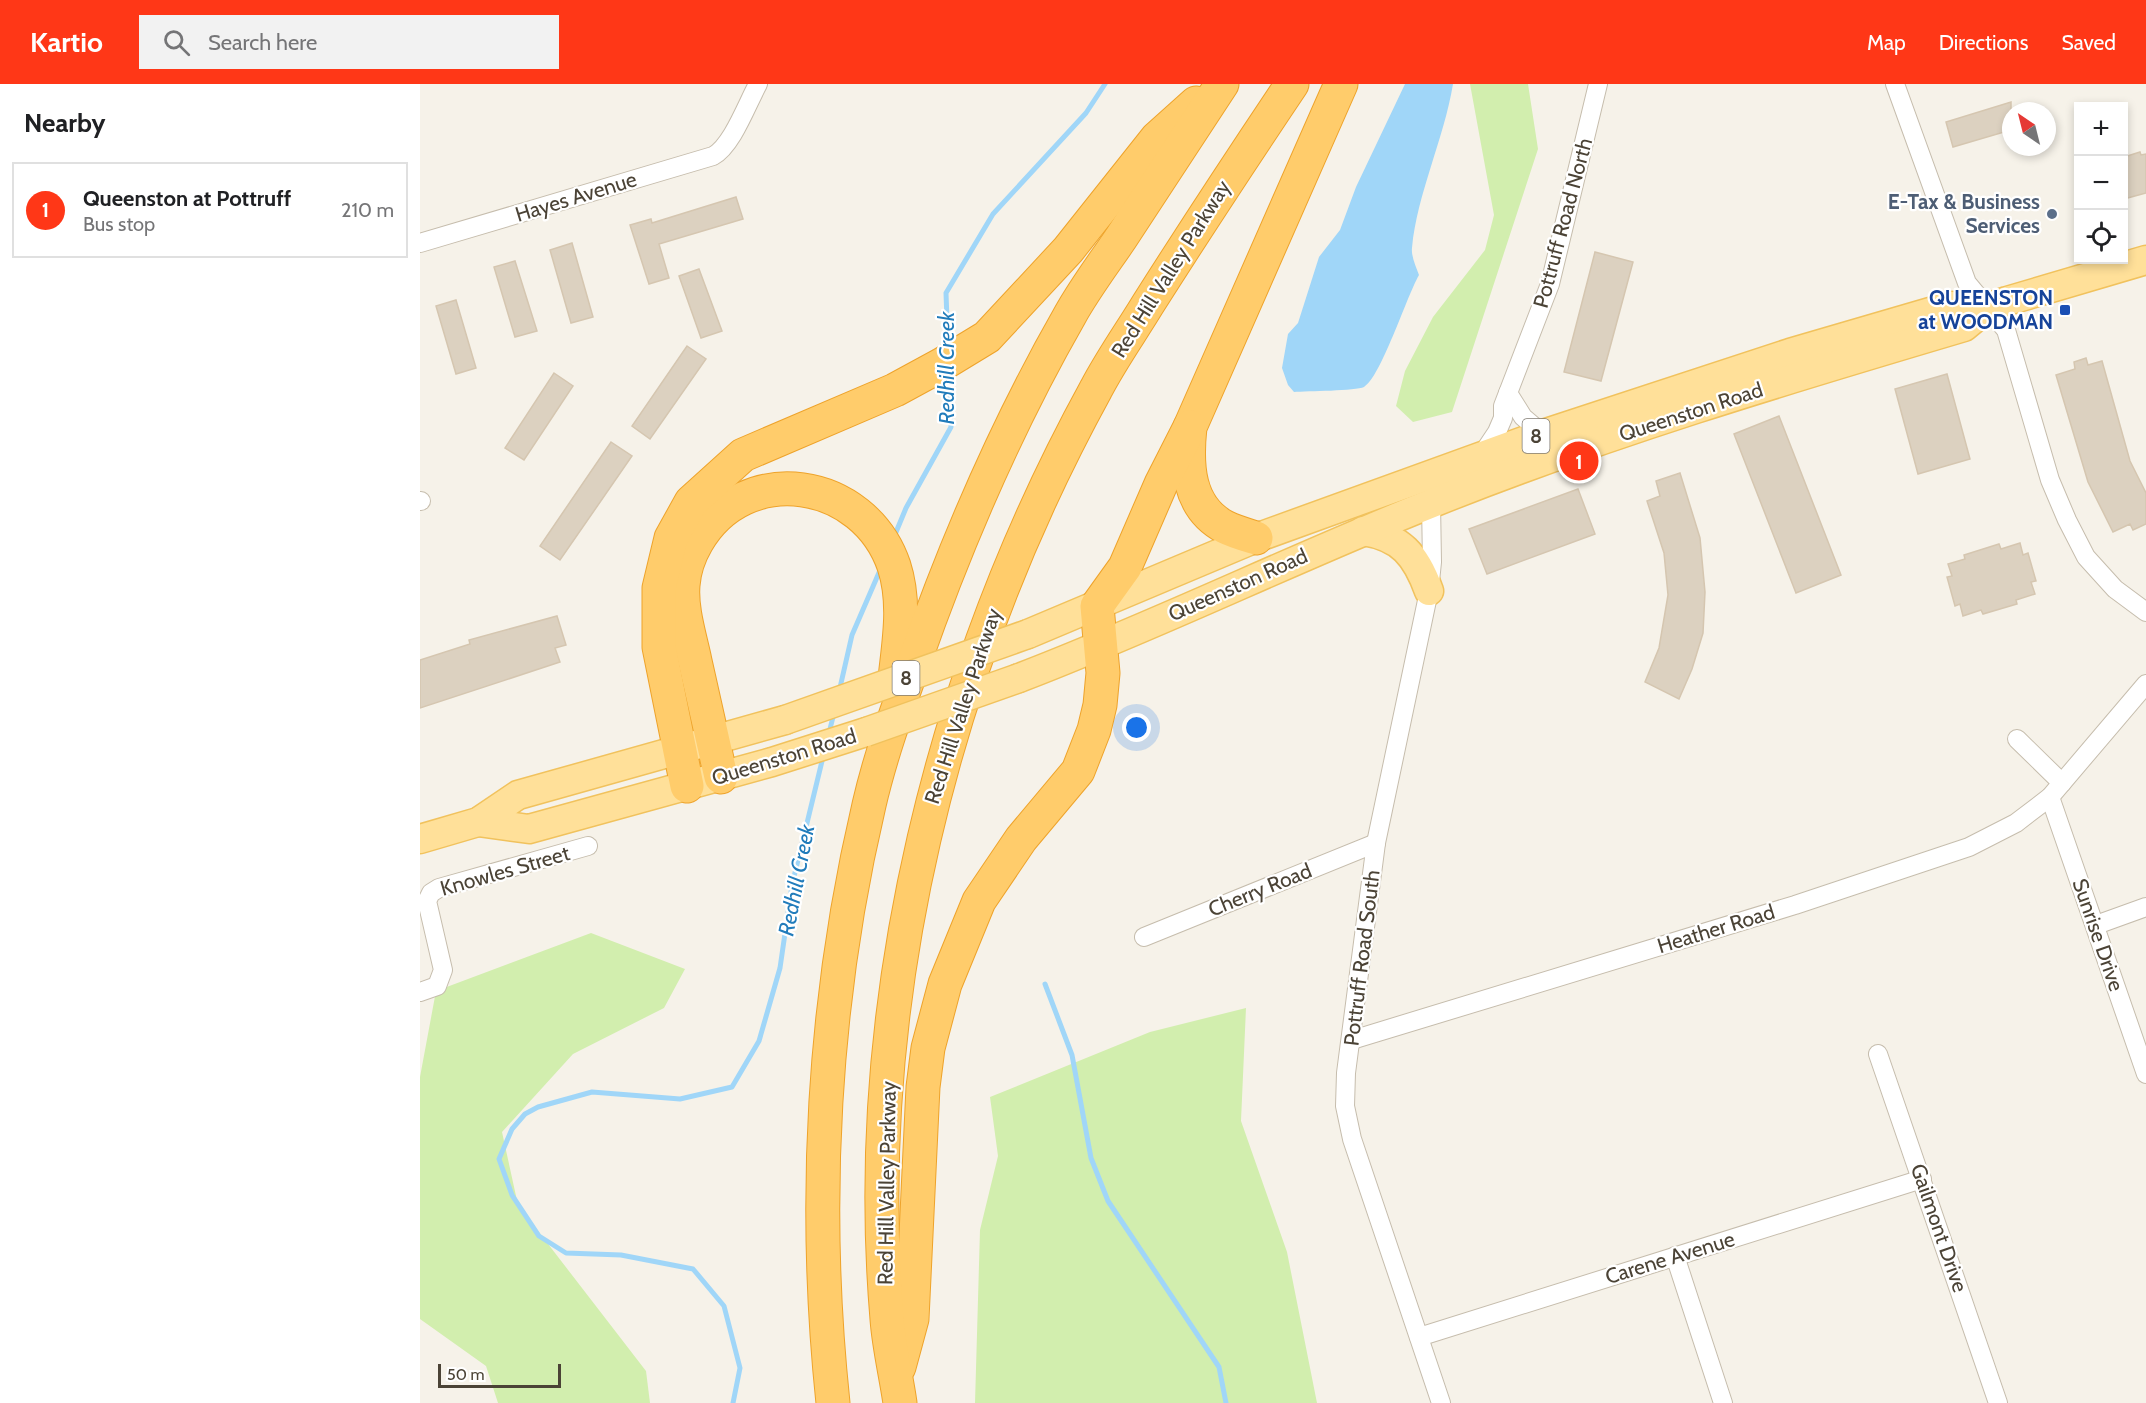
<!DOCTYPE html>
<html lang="en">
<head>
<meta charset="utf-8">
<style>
	:root { --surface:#fff; --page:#f2f2f2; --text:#202124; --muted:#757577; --line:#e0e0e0; --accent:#ff3717 }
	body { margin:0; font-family:Cabin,sans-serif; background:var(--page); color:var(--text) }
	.controls { position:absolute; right:18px; top:18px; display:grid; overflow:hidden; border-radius:0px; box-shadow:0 3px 9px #0003 }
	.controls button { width:54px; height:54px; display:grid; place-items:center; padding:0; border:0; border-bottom:2px solid var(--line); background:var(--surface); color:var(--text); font:30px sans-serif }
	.compass { position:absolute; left:1582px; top:18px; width:54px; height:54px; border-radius:50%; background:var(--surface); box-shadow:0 3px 9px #0003; rotate:325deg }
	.scale { position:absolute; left:18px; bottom:15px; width:123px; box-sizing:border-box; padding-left:6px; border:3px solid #4b4336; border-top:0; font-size:16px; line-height:21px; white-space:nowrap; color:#4b4336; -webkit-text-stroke:4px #fff; paint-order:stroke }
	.you { position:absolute; left:717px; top:644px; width:21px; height:21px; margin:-15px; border:4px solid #fff; border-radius:50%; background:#1a73e8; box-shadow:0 0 0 9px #1a73e833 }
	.badge { display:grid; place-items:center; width:39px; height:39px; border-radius:50%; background:var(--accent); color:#fff; font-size:20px; font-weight:700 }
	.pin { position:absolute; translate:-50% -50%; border:3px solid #fff; box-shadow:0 2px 6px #0006 }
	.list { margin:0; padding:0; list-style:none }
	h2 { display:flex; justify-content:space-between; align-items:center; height:78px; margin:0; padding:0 24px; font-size:26px }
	h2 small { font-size:20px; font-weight:400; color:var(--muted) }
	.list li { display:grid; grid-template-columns:39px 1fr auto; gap:18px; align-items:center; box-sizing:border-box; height:96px; margin:0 12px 12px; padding:0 12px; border:2px solid var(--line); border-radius:0px }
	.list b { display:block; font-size:22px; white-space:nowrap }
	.list p { margin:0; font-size:20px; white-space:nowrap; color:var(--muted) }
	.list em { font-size:20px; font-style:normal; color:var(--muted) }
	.icon { flex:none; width:33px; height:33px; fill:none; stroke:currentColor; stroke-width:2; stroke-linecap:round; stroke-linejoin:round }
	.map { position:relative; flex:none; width:1726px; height:1319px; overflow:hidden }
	header { display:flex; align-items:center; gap:36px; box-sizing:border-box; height:84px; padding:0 30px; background:var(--accent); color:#fff }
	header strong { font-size:28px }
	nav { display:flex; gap:33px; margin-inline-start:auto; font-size:21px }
	.search { width:420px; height:54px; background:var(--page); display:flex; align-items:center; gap:15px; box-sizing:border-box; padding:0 21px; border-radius:0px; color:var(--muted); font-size:22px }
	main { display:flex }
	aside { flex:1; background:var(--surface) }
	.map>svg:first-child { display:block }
	.green { fill:#d2eeae }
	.water { fill:#a0d6f8 }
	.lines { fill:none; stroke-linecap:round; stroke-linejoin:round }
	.stream { stroke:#a0d6f8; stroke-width:5 }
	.building { fill:#dcd1c0; stroke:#d5c6b0; stroke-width:1.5 }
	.minor-casing { stroke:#c6bdad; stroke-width:20 }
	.primary-casing { stroke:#f1c25d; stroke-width:31 }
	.motorway-casing { stroke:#eea32b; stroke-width:35 }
	.minor { stroke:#fff; stroke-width:18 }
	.primary { stroke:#ffe099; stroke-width:28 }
	.motorway { stroke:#ffcc6b; stroke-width:33 }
	.primary-bridge-casing { stroke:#f1c25d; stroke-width:31; stroke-linecap:butt }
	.primary-bridge { stroke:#ffe099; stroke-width:28 }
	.service-dot { fill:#5c6f8a; stroke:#fff; stroke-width:2 }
	.transit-dot { fill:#1a4fb4; stroke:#fff; stroke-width:2 }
	.labels { text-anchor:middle; stroke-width:4.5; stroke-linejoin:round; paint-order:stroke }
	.shield { fill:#fff; stroke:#817b72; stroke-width:1.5 }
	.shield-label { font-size:20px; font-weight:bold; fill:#4b4336 }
	.street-label { font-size:21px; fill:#4b4336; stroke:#fff }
	.service-label { font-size:21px; font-weight:bold; fill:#4e5e75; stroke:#fff; text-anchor:end }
	.transit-label { font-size:21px; font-weight:bold; fill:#164399; stroke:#fff; text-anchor:end }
	.water-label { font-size:22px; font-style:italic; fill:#217cbb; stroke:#fff }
</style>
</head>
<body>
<header>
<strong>Kartio</strong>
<div class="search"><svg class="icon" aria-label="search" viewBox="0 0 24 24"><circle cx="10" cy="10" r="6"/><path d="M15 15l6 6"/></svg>Search here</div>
<nav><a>Map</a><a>Directions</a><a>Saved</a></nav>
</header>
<main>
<aside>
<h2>Nearby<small></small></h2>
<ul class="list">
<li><span class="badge">1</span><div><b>Queenston at Pottruff</b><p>Bus stop</p></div><em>210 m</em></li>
</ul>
</aside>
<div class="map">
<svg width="1726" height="1319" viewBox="0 0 1726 1319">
	<rect width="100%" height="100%" fill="#f6f2e9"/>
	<!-- green -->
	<g class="green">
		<polygon points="1050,0 1108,0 1118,65 1032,328 993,338 976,322 985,287 1013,233 1065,166 1074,131"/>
		<polygon points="171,849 265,885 244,924 153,970 82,1048 98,1121 226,1287 230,1319 78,1319 66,1282 0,1235 0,993 16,907"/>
		<polygon points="826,924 821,1037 867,1168 897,1319 555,1319 560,1146 578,1072 570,1013 730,948"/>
	</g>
	<!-- water -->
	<path class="water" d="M985,0H1033C1024,55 997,110 992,164C991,172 996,183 999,191C986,214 961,293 944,303C936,307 887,307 874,308L868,301L862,284L868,250L878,239L899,173L920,146L936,103Z"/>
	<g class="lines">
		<!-- stream -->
		<g class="stream">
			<polyline points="528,263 526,209 573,130 666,29 685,0"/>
			<polyline points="474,453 486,424 531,343 529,291"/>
			<polyline points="419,608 432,551 461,484"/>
			<polyline points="409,649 414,629"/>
			<polyline points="625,900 652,971 671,1074 688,1117 799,1283 806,1319"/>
			<polyline points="313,1319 320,1284 304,1222 273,1185 201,1171 146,1169 119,1152 92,1111 79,1075 92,1045 105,1030 118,1023 172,1008 260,1015 312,1003 339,957 360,884 372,801 403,673"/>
		</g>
	</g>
	<!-- building -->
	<g class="building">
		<polygon points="1591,18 1591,46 1533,63 1526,38"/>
		<polygon points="1720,68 1721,71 1726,70 1726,109 1704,115 1704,73"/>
		<polygon points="316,113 323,135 239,160 249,194 229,200 210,141 231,135 232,139"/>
		<polygon points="152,159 173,233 151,239 130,166"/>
		<polygon points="1175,168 1213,178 1181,297 1144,288"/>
		<polygon points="95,177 117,247 95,253 74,183"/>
		<polygon points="279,185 302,247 281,254 259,192"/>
		<polygon points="36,216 56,284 36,290 16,222"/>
		<polygon points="267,262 286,275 230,355 212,342"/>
		<polygon points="1666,274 1668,281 1682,277 1710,377 1726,409 1726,440 1713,446 1710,440 1693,448 1668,398 1636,291 1655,285 1654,278"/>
		<polygon points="134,289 153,302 104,376 85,364"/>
		<polygon points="1527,290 1550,375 1498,390 1475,305"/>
		<polygon points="1359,332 1421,491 1376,509 1314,350"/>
		<polygon points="191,358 212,372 140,476 120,462"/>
		<polygon points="1260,389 1280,454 1285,508 1283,549 1272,585 1259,615 1225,598 1239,564 1248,511 1244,469 1227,417 1240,412 1236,397"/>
		<polygon points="1158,405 1175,450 1067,490 1049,445"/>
		<polygon points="1600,459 1603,471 1608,469 1616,497 1611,498 1615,510 1596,516 1597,520 1563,530 1561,526 1543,532 1540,520 1535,522 1527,493 1532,492 1528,480 1545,475 1544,471 1579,460 1581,465"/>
		<polygon points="137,532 146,561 135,564 140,578 0,624 0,576 50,560 49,556"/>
	</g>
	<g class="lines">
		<!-- minor casing -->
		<g class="minor-casing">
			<g id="minor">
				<polyline points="1475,0 1547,199 1586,246 1630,396 1647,436 1666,473 1695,505 1726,528"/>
				<path d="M0,159L293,72C312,62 327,20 338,0"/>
				<polyline points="1088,309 1103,333 1123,350"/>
				<polyline points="1061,372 1077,348 1083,334 1083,322 1130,200 1178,0"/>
				<polyline points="0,417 1,417"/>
				<polyline points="1011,419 1012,478 1009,507 956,759 926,989 925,1022 932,1055 1021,1319"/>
				<polyline points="1597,655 1642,699"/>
				<polyline points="1630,713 1726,990"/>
				<polyline points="1676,841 1726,823"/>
				<polyline points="724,853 956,759"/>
				<polyline points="0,908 17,902 23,886 7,817 11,809 19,804 168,762"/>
				<polyline points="932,956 1375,821 1549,763 1596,739 1630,713 1726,600"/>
				<polyline points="1458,970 1578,1319"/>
				<polyline points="1255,1172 1303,1319"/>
				<polyline points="999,1253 1502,1095"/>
			</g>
		</g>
		<!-- primary casing -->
		<g class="primary-casing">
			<g id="primary">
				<path d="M943,447C981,453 996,471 1009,507"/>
				<polyline points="608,550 836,454 1123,350 1370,269 1531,222 1567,224"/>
				<path d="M599,594C738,541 872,475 1010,420C1184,350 1365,296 1544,243L1567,224L1587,217L1726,176"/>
				<polyline points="58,738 109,745 352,678 446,648"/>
				<polyline points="0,755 58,738 98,711 365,636"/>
			</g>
		</g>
		<!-- motorway casing -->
		<g class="motorway-casing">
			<g id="motorway">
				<path d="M836,454C826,451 815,448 805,443C767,423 766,380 770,343L921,0"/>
				<path d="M301,693C292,654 284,616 275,577C270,553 261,526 263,501C264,487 270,470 277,458C325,375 444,394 474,482C486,519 479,557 475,594"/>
				<polyline points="267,702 239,563 239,504 251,454 271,418 323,371 475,306 521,281 567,253 648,166 737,54 776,19"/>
				<polyline points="479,1283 492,1235 503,1003 508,964 525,900 559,817 601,755 658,687 674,646 680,621 683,589 677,522 705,483 741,400 770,343"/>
				<path d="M413,1319C392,1120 403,916 449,721C460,673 477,626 494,579C536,459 587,341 650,231C665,204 684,179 701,154C735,103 768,51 802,0"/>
				<path d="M480,1319C476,1291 469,1263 467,1235C440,916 523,584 676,305C691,276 711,248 728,220C775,146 823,73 872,0"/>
			</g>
		</g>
		<!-- minor -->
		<use href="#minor" class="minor"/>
		<!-- primary -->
		<use href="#primary" class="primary"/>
		<!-- motorway -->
		<use href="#motorway" class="motorway"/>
		<!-- primary-bridge casing -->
		<g class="primary-bridge-casing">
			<g id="primary-bridge">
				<polyline points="365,636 608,550"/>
				<polyline points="446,648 599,594"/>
			</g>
		</g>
		<!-- primary-bridge -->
		<use href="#primary-bridge" class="primary-bridge"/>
	</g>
	<!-- markers -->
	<circle class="service-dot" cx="1632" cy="130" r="6"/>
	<rect class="transit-dot" x="1639" y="220" width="12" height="12" rx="3"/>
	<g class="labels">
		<!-- shield labels -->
		<g class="shield">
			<rect x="1102.5" y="335" width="27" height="34" rx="4.5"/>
			<rect x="472.5" y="577" width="27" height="34" rx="4.5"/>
		</g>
		<g class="shield-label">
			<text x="1116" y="359">8</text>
			<text x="486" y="601">8</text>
		</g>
		<!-- street labels -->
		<g class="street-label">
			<text transform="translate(156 113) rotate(-17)" y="7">Hayes Avenue</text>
			<text transform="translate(1143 139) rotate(-75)" y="7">Pottruff Road North</text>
			<text transform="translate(751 185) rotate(-58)" y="7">Red Hill Valley Parkway</text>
			<text transform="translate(1271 328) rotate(-18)" y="7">Queenston Road</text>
			<text transform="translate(818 501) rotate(-24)" y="7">Queenston Road</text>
			<text transform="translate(543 622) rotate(-72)" y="7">Red Hill Valley Parkway</text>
			<text transform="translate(364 673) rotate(-17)" y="7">Queenston Road</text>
			<text transform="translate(85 787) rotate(-16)" y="7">Knowles Street</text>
			<text transform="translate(840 806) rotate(-22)" y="7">Cherry Road</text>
			<text transform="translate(1296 845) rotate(-17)" y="7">Heather Road</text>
			<text transform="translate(1678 851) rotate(71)" y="7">Sunrise Drive</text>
			<text transform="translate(942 874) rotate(-83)" y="7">Pottruff Road South</text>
			<text transform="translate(467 1099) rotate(-89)" y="7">Red Hill Valley Parkway</text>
			<text transform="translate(1519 1144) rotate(71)" y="7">Gailmont Drive</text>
			<text transform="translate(1250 1174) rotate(-17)" y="7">Carene Avenue</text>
		</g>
		<!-- service labels -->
		<g class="service-label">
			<text x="1620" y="125">E-Tax &amp; Business<tspan x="1620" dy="24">Services</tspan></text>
		</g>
		<!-- transit labels -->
		<g class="transit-label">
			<text x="1633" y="221">QUEENSTON<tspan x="1633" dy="24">at WOODMAN</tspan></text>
		</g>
		<!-- water labels -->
		<g class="water-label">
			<text transform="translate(526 284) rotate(-90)" y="8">Redhill Creek</text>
			<text transform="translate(376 796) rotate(-79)" y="8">Redhill Creek</text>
		</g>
	</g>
</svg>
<div class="controls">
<button>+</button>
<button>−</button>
<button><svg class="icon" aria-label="locate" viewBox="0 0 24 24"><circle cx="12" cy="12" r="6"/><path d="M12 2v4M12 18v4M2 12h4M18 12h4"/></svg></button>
</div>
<svg class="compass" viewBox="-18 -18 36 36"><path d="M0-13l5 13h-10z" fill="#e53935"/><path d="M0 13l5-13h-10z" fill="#757577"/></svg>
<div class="scale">50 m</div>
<div class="you"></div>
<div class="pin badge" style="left:1159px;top:377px">1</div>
</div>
</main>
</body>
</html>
